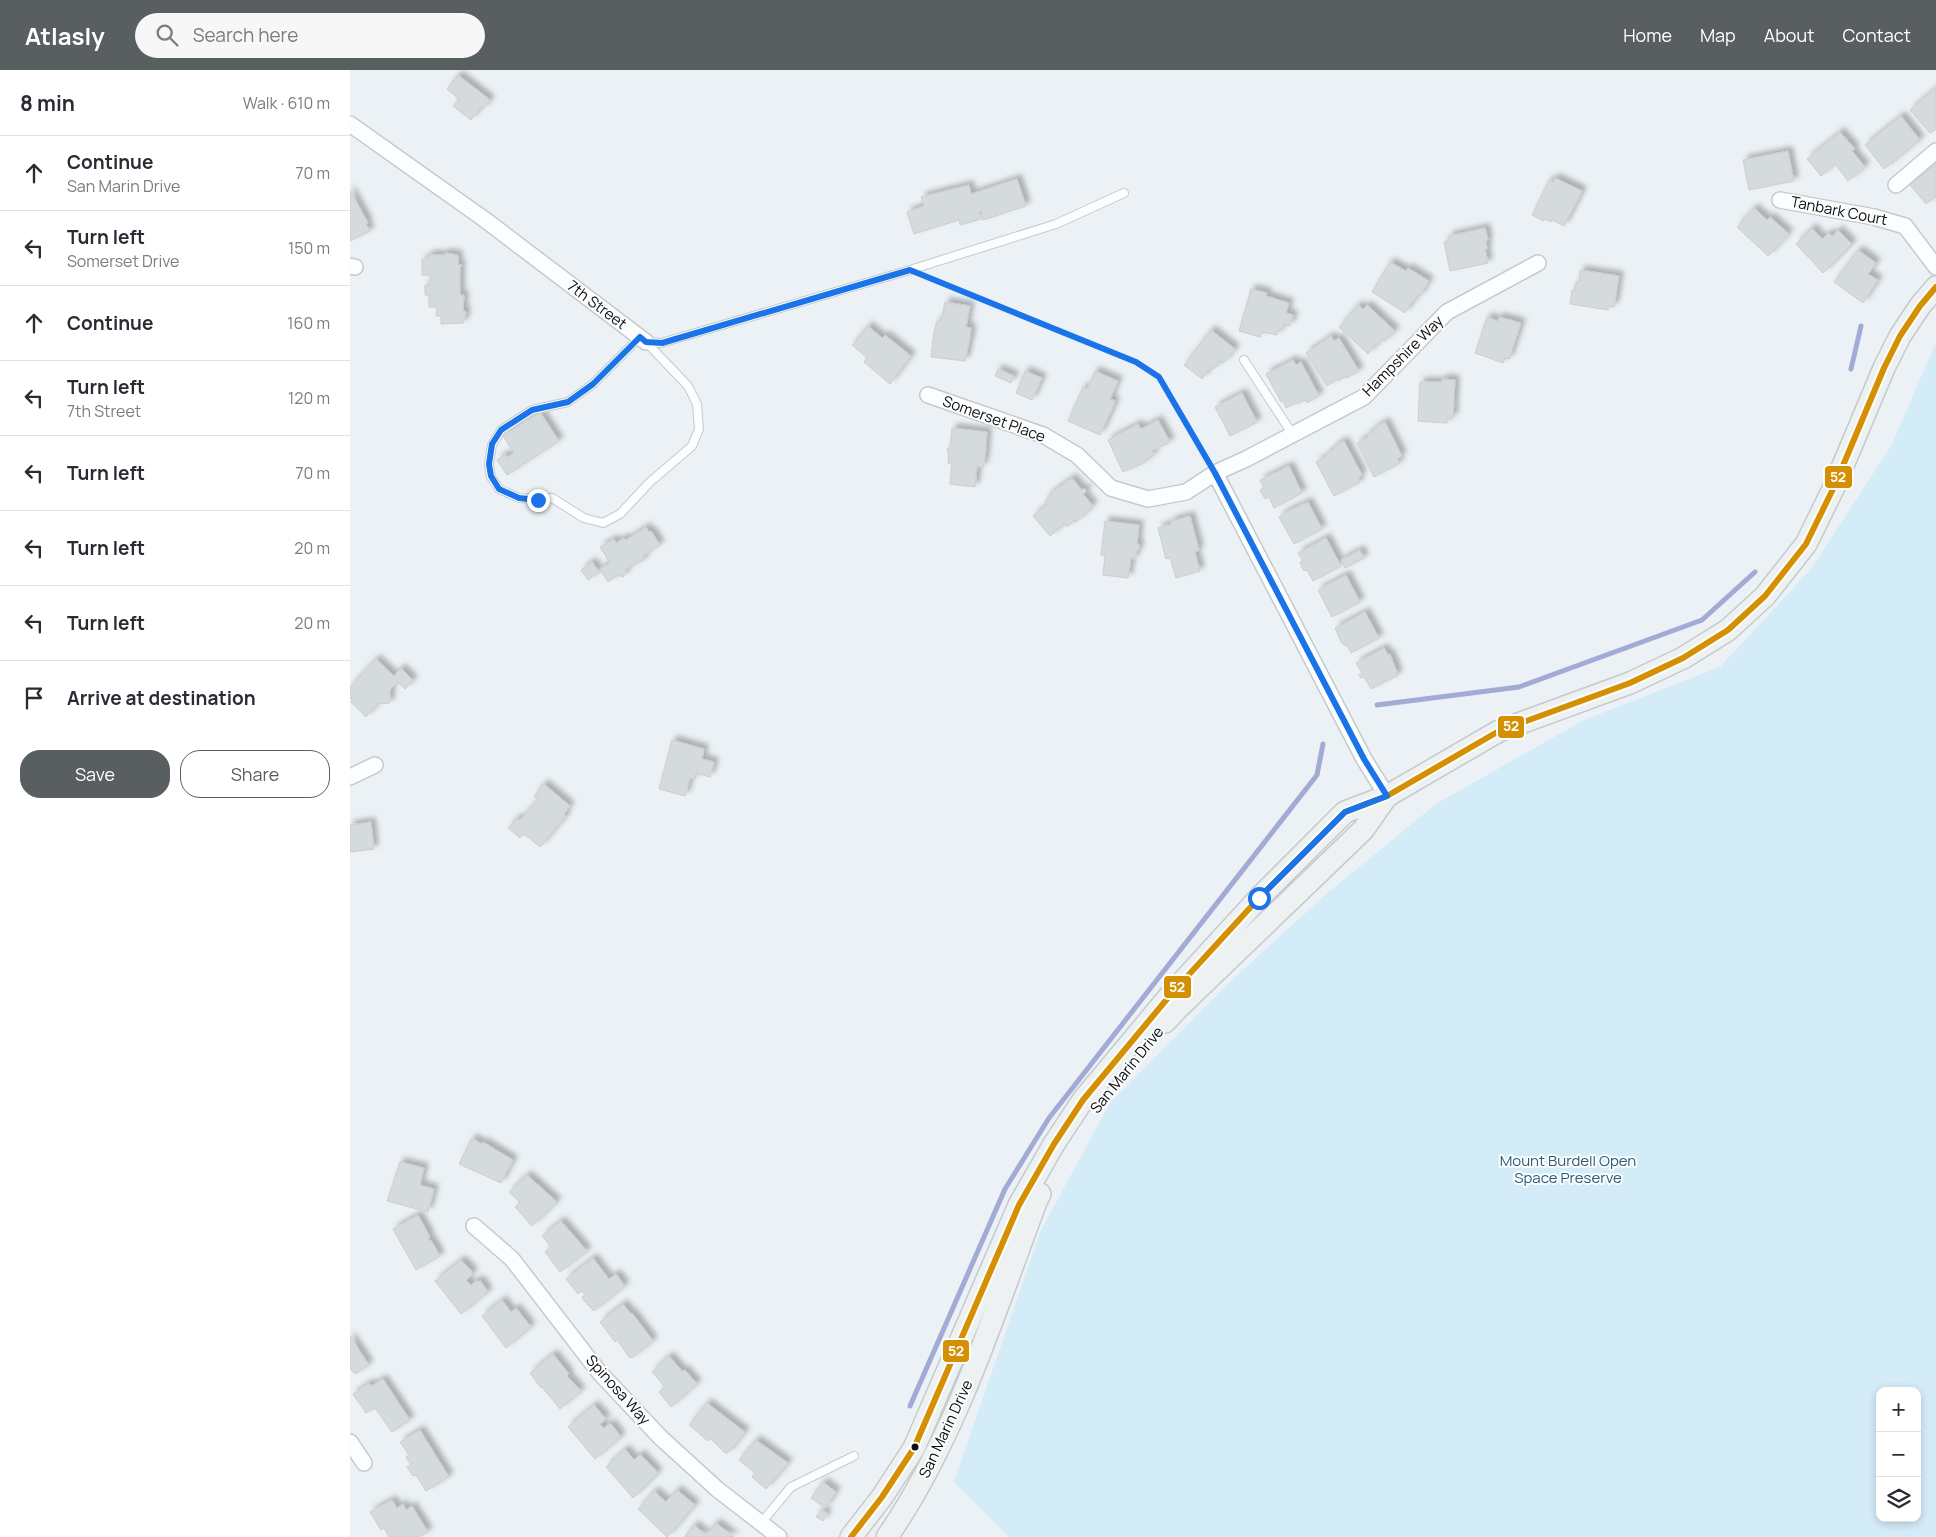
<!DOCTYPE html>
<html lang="en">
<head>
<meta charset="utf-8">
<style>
	:root { --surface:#fff; --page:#f7f7f7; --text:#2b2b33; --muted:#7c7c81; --line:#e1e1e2; --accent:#595e61 }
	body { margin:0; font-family:Manrope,sans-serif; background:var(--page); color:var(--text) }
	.controls { position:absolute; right:15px; bottom:15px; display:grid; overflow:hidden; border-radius:10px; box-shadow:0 2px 8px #0003 }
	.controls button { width:45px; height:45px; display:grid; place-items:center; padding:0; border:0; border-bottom:1px solid var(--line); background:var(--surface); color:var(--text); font:25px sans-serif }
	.stop { position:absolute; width:15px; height:15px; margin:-11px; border:4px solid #1a73e8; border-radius:50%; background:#fff }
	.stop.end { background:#1a73e8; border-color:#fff; box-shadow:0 1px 5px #0008 }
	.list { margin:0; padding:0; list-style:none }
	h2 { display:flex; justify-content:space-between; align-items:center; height:65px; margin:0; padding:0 20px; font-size:21px }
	h2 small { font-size:16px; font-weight:400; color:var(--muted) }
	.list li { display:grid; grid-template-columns:32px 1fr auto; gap:15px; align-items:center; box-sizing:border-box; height:75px; padding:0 20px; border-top:1px solid var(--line) }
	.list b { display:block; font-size:19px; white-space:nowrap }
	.list p { margin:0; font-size:16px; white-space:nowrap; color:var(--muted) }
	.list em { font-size:16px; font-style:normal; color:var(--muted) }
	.actions { display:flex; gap:10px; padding:15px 20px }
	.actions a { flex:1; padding:11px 0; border:1px solid var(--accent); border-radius:20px; text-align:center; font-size:18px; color:var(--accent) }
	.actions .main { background:var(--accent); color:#fff }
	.icon { flex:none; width:28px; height:28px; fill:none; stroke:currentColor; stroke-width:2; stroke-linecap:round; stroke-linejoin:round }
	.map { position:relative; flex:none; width:1586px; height:1467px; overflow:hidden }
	header { display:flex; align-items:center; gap:30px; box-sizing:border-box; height:70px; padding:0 25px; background:var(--accent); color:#fff }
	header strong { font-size:24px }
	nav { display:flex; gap:28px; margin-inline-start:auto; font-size:18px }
	.search { width:350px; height:45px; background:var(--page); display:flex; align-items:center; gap:12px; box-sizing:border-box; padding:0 18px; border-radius:28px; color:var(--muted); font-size:19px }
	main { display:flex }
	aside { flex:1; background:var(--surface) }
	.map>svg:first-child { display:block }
	.green { fill:#d4ebf8; fill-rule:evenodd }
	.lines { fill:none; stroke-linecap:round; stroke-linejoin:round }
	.stream { stroke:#a2abd6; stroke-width:5 }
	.building { fill:#d5dadd; stroke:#caced2; filter:url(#shadow) }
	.service-casing { stroke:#c5cacd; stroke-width:10 }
	.minor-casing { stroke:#c5cacd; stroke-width:18 }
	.secondary-casing { stroke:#c5cacd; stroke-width:24 }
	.path { stroke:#d7d9da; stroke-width:3; stroke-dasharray:4 4; stroke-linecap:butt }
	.service { stroke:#fcfdfe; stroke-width:8 }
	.minor { stroke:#fcfdfe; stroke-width:15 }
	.secondary { stroke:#edf1f2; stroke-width:21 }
	.bus-1-casing { stroke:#fdfdfd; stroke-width:10 }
	.bus-1 { stroke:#d48f03; stroke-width:6 }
	.route { stroke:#1a73e8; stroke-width:6 }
	.bus-dot { fill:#0b0f11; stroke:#fdfdfd; stroke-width:2 }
	.labels { text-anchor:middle; stroke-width:4; stroke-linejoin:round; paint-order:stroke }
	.street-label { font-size:15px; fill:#0b0f11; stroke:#fdfdfd }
	.park-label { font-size:15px; fill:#275e79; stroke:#fdfdfd }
	.line-badge { stroke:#fdfdfd; stroke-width:2 }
	.badge-label { font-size:14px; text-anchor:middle; font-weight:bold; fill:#fff }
</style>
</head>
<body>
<header>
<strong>Atlasly</strong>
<div class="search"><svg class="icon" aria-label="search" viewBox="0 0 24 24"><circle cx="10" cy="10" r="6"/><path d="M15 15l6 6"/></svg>Search here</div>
<nav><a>Home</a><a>Map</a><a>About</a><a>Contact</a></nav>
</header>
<main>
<aside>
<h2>8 min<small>Walk · 610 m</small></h2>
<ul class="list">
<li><svg class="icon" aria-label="ahead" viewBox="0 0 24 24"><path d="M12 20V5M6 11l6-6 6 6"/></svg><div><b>Continue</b><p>San Marin Drive</p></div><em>70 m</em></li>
<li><svg class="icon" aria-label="left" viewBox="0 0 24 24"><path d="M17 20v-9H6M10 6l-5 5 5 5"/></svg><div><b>Turn left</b><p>Somerset Drive</p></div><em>150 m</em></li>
<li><svg class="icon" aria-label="ahead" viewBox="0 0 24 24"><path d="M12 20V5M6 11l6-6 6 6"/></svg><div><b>Continue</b></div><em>160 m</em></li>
<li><svg class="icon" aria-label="left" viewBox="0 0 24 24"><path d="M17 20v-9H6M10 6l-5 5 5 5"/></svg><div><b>Turn left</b><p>7th Street</p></div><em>120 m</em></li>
<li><svg class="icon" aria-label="left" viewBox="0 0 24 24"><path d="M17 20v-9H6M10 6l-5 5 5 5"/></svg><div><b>Turn left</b></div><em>70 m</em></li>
<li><svg class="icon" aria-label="left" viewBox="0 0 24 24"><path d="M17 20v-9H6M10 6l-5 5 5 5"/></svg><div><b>Turn left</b></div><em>20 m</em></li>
<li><svg class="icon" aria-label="left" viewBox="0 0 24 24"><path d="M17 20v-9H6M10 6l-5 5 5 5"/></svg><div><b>Turn left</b></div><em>20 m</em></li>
<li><svg class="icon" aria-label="arrive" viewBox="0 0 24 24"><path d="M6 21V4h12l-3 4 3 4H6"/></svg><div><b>Arrive at destination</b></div></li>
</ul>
<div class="actions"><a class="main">Save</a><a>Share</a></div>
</aside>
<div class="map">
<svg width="1586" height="1467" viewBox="0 0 1586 1467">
	<defs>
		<filter id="shadow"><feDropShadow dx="4.5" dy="-4.5" stdDeviation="2.5" flood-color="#0004"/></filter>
	</defs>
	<rect width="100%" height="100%" fill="#ebf1f5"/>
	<!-- green -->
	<path class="green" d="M1586,273V1467H659L604,1412L691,1160L760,1033L883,909L974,826L1086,734L1234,650L1370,597L1461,499L1541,376ZM1530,1321H1567V1448H1530Z"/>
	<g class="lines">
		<!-- stream -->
		<g class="stream">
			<polyline points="1501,299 1511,256"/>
			<polyline points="1027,635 1169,617 1352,550 1405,502"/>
			<polyline points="560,1336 655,1119 699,1048 967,705 973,674"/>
		</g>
	</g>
	<!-- building -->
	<g class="building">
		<polygon points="108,5 140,30 133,39 131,37 121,50 103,36 109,29 97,19"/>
		<polygon points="1586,18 1586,59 1580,63 1560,40"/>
		<polygon points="1551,46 1570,70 1534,99 1515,75"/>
		<polygon points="1490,62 1505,79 1502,81 1515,97 1498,111 1485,94 1471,106 1457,89"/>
		<polygon points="1438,81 1444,111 1399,120 1393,90"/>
		<polygon points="1586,94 1586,126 1576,134 1560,115"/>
		<polygon points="1205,108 1232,121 1214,156 1202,150 1201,152 1194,149 1193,151 1182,145 1199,110 1203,112"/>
		<polygon points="667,109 676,136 633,150 631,141 629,142 631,149 610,155 609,150 564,164 557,142 574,136 571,127 619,115 621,124"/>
		<polygon points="0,120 18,153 16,154 20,161 0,171"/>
		<polygon points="1404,138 1417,150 1420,147 1439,164 1418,186 1387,157"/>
		<polygon points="1135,158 1138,170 1136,171 1137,179 1135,179 1138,193 1100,201 1094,172 1099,170 1099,166"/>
		<polygon points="1462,158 1472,169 1479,163 1482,166 1488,160 1502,174 1473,203 1446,174"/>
		<polygon points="1508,180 1526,193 1518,204 1528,210 1513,233 1484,212"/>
		<polygon points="95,183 108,185 108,195 112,195 110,198 110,225 114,225 113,240 116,242 115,247 113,253 91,254 91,246 86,246 87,237 79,237 79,225 75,225 75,215 80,215 80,205 72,205 72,189 78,189 78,185 95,185"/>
		<polygon points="1040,192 1056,201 1058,198 1079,211 1070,226 1068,225 1063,232 1062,232 1055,243 1022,222"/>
		<polygon points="1230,200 1269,206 1264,237 1258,236 1258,240 1220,234 1222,220 1224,221 1226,212 1229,212"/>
		<polygon points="901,219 917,223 916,226 939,233 936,243 943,245 940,256 934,254 932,260 929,259 927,265 912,262 910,267 889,261"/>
		<polygon points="595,232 620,236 616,257 621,258 620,268 615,291 581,287 584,262 587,251 591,251"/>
		<polygon points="1008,235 1013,239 1017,235 1045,261 1035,271 1033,269 1029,275 1027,273 1018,284 989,257"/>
		<polygon points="1137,247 1148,251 1149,247 1171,253 1159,289 1155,288 1153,293 1125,283"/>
		<polygon points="518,256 532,268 535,265 561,286 540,314 514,292 517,288 502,275"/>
		<polygon points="861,260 885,279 873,293 870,291 864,299 861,297 852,309 834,295"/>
		<polygon points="981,266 984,271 989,268 1009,301 997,308 996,306 988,311 987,309 977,316 956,283"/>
		<polygon points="943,290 946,295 951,292 969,326 957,333 955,330 948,334 947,332 936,338 933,331 931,332 916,304"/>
		<polygon points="648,299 664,306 661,313 645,306"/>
		<polygon points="675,301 692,308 682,330 666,323"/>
		<polygon points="745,301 768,311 760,329 765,331 761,341 750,365 718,351 733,317 737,319"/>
		<polygon points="1092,309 1105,310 1103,348 1097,348 1097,353 1068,351 1070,312 1092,312"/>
		<polygon points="892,323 907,352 880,366 865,337"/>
		<polygon points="190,342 209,371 157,405 147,390 156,384 157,387 164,383 153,366"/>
		<polygon points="808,350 820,372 802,381 804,385 795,390 796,392 773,402 758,370 788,354 791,359"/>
		<polygon points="1035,352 1052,386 1047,389 1050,393 1024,407 1007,373 1018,367 1016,365 1024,361 1023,359"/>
		<polygon points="602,358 637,362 635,387 633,397 627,397 625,417 600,414 602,394 598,393 599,382 597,382 598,378 600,378"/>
		<polygon points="994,371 1012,405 1008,408 1010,412 984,426 966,392 977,386 976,384 984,379 983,377"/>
		<polygon points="939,396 952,423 924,438 919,427 915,429 910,420 914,418 910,410"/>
		<polygon points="722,408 732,420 734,418 737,421 733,424 743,436 726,452 725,450 717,457 715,453 700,466 683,446 698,434 695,431 701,423"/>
		<polygon points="958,432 972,459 944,474 929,447 938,441"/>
		<polygon points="840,446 849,480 845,482 850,501 826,508 820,488 816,489 808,458 821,454 821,451"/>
		<polygon points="755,451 789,455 787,474 789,474 789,480 787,480 785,489 781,488 778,508 753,505 755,486 751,485"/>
		<polygon points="296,457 299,462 301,461 310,475 293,486 295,489 275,500 276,503 273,507 268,505 258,512 250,499 260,493 250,477 264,469 266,473 274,468 276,470"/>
		<polygon points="976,468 991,496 963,511 957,500 954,501 952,498 950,492 953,491 948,483"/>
		<polygon points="1010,480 1014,488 995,498 991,490"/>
		<polygon points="242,492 249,502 238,510 231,500"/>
		<polygon points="996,505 1010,532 982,547 968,520"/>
		<polygon points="1015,542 1029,568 1001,583 997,575 995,576 991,572 985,558"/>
		<polygon points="1034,578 1038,585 1040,584 1048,605 1021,619 1014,607 1011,608 1009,605 1012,603 1006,593"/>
		<polygon points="26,589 44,606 51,598 63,610 55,619 48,612 40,620 40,633 28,634 16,647 1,632 2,630 0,628 0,617"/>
		<polygon points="322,670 354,679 352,689 364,692 360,707 346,703 345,709 340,708 335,726 309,719"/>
		<polygon points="194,714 220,736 214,744 216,746 190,777 174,764 170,768 158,758 167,748 170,750 188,729 184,726"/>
		<polygon points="21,752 24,779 0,782 0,755"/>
		<polygon points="122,1068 132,1074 133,1072 163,1090 151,1113 109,1094"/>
		<polygon points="50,1092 74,1098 70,1115 84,1119 78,1142 37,1131"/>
		<polygon points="177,1105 207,1132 182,1156 165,1137 170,1132 159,1122"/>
		<polygon points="68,1145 80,1167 78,1168 80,1171 81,1170 90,1186 66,1200 43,1159"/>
		<polygon points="211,1151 237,1181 210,1202 195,1182 201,1177 192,1166"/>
		<polygon points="243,1188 259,1209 266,1204 275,1216 244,1241 234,1231 232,1227 235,1225 232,1221 228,1224 216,1209"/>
		<polygon points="111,1190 122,1201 123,1204 116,1210 121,1215 127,1210 128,1212 130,1210 138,1222 111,1244 85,1211"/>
		<polygon points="152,1230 161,1242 166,1238 181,1257 156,1278 132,1246"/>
		<polygon points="273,1234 281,1244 282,1243 303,1271 282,1288 279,1287 267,1270 265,1272 250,1252"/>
		<polygon points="0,1266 19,1295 5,1304 0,1299"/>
		<polygon points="203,1284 219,1304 217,1306 230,1320 230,1322 210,1339 192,1317 191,1318 180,1303"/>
		<polygon points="319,1286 332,1301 335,1300 347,1314 321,1337 309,1322 315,1317 302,1302"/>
		<polygon points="33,1309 60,1350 42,1362 25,1338 16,1343 3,1324 19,1313 21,1316"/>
		<polygon points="357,1333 395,1362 378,1383 375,1383 360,1368 358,1371 339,1355"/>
		<polygon points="244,1335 256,1349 250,1354 254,1358 259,1354 262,1355 271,1367 245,1389 218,1357"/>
		<polygon points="70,1360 99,1407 76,1421 66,1405 63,1406 57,1397 61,1395 56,1387 59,1385 50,1372"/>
		<polygon points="406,1370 438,1393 416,1419 402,1407 405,1403 389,1390"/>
		<polygon points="275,1379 284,1390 290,1384 308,1403 283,1428 256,1397"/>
		<polygon points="473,1412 486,1422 475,1438 461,1428"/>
		<polygon points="327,1420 345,1435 317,1467 288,1439 304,1421 316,1432"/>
		<polygon points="42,1430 47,1438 53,1434 56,1440 62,1436 78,1462 68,1467 39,1467 34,1458 31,1460 20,1442"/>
		<polygon points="471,1440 477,1443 473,1451 466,1447"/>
		<polygon points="366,1453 384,1467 334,1467 344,1455 356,1465"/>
	</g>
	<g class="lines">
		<!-- service casing -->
		<g class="service-casing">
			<g id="service">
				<polyline points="290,267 243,314 218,332 182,340 151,360 142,375 139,394 141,407 149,419 169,428 188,429 202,428 234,448 253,453 270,444 300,412 342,376 349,359 347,334 338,316 296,272"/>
				<polyline points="296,272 311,273 560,200 706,154 774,123"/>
				<polyline points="894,290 943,365"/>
				<polyline points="411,1453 441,1417 504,1386"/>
			</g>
		</g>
		<!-- minor casing -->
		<g class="minor-casing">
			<g id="minor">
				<polyline points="0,54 134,149 296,272"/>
				<polyline points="1546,115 1586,81"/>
				<polyline points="1430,130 1524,147 1555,156 1586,197"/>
				<polyline points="0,196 5,197"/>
				<polyline points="578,325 693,365 727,385 761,418 798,429 836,422 865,403 896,389 1014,327 1097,242 1188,193"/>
				<polyline points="865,403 1014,689 1037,726"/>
				<polyline points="0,707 25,695"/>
				<polyline points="124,1156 162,1189 249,1302 310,1367 367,1419 429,1467"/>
				<polyline points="0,1372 14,1393"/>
			</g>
		</g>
		<!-- secondary casing -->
		<g class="secondary-casing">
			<g id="secondary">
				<polyline points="815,952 828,938 1013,760 1037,726"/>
				<polyline points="501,1467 532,1427 564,1378 669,1135 704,1074 733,1030 822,923 909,828 995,742 1037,726 1149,661 1280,613 1333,588 1378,560 1415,526 1456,474 1484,417 1534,298 1550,266 1570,236 1586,217"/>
				<path d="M537,1467C605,1369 644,1244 686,1132L690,1124"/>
			</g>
		</g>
		<!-- path -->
		<polyline class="path" points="576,206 787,292 809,307 858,391"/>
		<!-- service -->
		<use href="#service" class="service"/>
		<!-- minor -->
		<use href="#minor" class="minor"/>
		<!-- secondary -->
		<use href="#secondary" class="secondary"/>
		<!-- bus-1 casing -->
		<g class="bus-1-casing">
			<polyline id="bus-1" points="501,1467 532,1427 564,1378 669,1135 704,1074 733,1030 822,923 909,828 995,742 1037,726 1149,661 1280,613 1333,588 1378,560 1415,526 1456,474 1484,417 1534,298 1550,266 1570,236 1586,217"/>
		</g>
		<!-- bus-1 -->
		<use href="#bus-1" class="bus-1"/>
	</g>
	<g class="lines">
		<!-- route -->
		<polyline class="route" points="188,430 169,428 149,419 141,406 139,394 142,374 151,360 182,340 218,332 243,314 290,267 296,272 312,273 560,200 786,292 809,307 865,403 1014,689 1037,726 995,742 909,828"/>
	</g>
	<!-- markers -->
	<circle class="bus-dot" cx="565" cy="1377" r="4.5"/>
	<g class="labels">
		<!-- street labels -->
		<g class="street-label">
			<text transform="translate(1489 141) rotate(11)" y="5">Tanbark Court</text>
			<text transform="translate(247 235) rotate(37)" y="5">7th Street</text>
			<text transform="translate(1053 286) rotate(-45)" y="5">Hampshire Way</text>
			<text transform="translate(644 349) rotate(20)" y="5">Somerset Place</text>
			<text transform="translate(777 1000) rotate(-51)" y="5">San Marin Drive</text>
			<text transform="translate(268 1320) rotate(48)" y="5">Spinosa Way</text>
			<text transform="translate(596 1359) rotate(-65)" y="5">San Marin Drive</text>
		</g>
		<!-- park labels -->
		<g class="park-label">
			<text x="1218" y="1096">Mount Burdell Open<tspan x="1218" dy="17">Space Preserve</tspan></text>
		</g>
	</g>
	<g class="line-badge">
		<rect x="1474" y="395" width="29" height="24" rx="5" fill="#d48f03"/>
		<rect x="1147" y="645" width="28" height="24" rx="5" fill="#d48f03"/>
		<rect x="813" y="905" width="29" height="24" rx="5" fill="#d48f03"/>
		<rect x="592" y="1269" width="28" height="24" rx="5" fill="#d48f03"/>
	</g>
	<g class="badge-label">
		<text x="1488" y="412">52</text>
		<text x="1161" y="661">52</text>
		<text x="827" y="922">52</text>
		<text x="606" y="1286">52</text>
	</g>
</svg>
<div class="controls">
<button>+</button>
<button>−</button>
<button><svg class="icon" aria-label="layers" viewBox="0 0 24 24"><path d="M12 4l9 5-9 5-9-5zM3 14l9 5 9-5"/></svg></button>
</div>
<div class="stop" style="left:909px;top:828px"></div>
<div class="stop end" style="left:188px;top:430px"></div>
</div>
</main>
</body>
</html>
